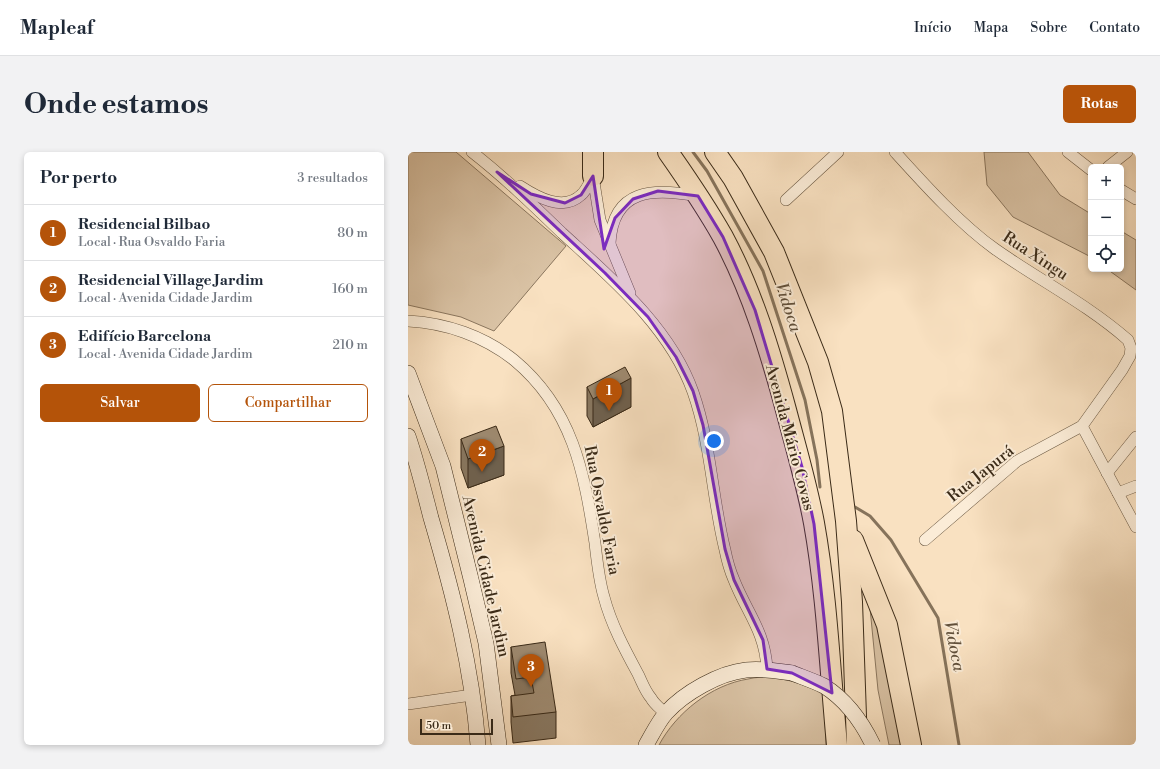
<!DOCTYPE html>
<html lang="pt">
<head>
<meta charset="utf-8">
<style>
	:root { --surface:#fff; --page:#f2f2f3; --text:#1f2937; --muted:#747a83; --line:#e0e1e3; --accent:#b45309 }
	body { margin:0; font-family:"Libre Bodoni",serif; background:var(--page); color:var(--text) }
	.controls { position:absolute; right:12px; top:12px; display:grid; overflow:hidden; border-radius:6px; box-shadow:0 2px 6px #0003 }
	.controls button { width:36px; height:36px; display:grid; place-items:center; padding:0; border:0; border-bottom:1px solid var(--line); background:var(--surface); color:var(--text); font:20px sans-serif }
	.scale { position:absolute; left:12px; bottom:10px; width:73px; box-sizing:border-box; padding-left:4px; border:2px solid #3b2b18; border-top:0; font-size:11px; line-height:14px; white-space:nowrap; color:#3b2b18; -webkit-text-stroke:3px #fbecd7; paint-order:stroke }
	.you { position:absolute; left:306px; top:289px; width:14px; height:14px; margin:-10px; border:3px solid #fff; border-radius:50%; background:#1a73e8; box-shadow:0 0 0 6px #1a73e833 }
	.badge { display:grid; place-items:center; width:26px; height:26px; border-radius:50%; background:var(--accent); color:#fff; font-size:13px; font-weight:700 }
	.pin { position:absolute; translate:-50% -33px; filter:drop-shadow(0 1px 2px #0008) }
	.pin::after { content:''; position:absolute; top:21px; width:14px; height:12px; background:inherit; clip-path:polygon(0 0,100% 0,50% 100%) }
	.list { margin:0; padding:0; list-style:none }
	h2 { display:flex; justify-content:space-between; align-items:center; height:52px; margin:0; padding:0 16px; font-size:17px }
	h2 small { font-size:13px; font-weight:400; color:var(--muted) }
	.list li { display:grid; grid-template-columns:26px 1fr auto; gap:12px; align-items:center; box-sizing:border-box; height:56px; padding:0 16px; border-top:1px solid var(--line) }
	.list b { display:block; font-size:15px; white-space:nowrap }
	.list p { margin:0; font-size:13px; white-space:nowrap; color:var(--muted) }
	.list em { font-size:13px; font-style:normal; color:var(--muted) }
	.actions { display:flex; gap:8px; padding:12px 16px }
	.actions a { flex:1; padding:9px 0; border:1px solid var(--accent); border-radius:6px; text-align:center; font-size:14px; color:var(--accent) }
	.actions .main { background:var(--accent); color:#fff }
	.icon { flex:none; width:22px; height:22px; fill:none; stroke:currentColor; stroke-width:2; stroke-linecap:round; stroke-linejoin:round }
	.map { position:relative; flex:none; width:728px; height:593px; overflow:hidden; border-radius:6px }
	header { display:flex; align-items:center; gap:24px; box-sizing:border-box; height:56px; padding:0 20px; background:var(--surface); border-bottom:1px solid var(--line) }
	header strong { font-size:19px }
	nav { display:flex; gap:22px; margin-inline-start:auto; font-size:14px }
	.intro { display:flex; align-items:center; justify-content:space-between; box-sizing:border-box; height:96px; padding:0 24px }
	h1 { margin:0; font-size:28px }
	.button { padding:10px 18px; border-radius:6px; background:var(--accent); color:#fff; font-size:14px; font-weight:700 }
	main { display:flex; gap:24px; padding:0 24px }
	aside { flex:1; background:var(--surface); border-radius:6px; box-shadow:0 2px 6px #0003 }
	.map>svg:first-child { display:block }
	.green { fill:#d9c2a4; stroke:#8a765e }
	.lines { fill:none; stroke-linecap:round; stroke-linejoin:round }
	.stream { stroke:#86735b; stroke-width:3 }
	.street-casing { stroke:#6a5842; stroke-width:12 }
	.secondary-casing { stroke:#3b2b18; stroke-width:16 }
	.highway-casing { stroke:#3b2b18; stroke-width:22 }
	.street { stroke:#fbecd7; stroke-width:11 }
	.secondary { stroke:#fbecd7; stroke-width:15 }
	.highway { stroke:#f9e1c1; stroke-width:20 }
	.secondary-bridge-casing { stroke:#3b2b18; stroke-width:16; stroke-linecap:butt }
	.secondary-bridge { stroke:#fbecd7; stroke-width:15 }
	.wall { fill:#887760; stroke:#3b2b18 }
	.shaded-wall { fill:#6f614e; stroke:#3b2b18 }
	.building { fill:#9e8a70; stroke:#3b2b18 }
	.marked { fill:#7b2cbf; fill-opacity:0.2; stroke:#7b2cbf; stroke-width:3; stroke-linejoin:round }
	.labels { text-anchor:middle; stroke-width:4; stroke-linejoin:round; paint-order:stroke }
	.street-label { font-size:16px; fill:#3b2b18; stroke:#fbecd7 }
	.water-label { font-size:17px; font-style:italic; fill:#604f3a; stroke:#fbecd7 }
</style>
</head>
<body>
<header>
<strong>Mapleaf</strong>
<nav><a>Início</a><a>Mapa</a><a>Sobre</a><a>Contato</a></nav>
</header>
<div class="intro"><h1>Onde estamos</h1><a class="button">Rotas</a></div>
<main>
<aside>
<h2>Por perto<small>3 resultados</small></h2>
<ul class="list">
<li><span class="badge">1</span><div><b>Residencial Bilbao</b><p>Local · Rua Osvaldo Faria</p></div><em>80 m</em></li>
<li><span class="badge">2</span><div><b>Residencial Village Jardim</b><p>Local · Avenida Cidade Jardim</p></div><em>160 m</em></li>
<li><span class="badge">3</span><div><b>Edifício Barcelona</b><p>Local · Avenida Cidade Jardim</p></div><em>210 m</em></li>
</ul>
<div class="actions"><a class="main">Salvar</a><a>Compartilhar</a></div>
</aside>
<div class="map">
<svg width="728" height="593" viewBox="0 0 728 593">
	<rect width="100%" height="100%" fill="#f9e1c1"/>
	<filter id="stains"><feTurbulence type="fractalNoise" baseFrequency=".005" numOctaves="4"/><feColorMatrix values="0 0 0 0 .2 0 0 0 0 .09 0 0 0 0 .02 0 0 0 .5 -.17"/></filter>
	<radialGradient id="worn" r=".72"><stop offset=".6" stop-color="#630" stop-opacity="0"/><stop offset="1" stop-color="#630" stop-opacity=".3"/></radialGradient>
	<!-- green -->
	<g class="green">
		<polygon points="0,0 48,0 158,94 86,179 53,165 0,153"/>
		<polygon points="576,0 620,0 652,43 683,62 683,105 605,65 579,33"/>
		<polygon points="713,79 728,88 728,138 699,117 713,117"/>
		<polygon points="462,456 474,471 494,593 481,593 470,538"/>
		<path d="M365,525L387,530L416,541L418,593H251C268,561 303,533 340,527C348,525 356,525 365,525Z"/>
	</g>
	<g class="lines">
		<!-- stream -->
		<g class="stream">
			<polyline points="285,0 299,19 355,119 397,248 409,308 412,335"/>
			<polyline points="447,355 462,364 483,388 530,466 551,593"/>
		</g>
		<!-- street casing -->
		<g class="street-casing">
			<g id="street">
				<path d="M64,0C96,25 125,53 154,81C203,126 262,175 285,240C303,291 304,346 317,398C319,408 322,419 326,428C339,461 357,479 359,517"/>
				<path d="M487,0C516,32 552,72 587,97C631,128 679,152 720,188L723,196L722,204L714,218L674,274L609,309L517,388"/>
				<polyline points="660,0 683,18"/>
				<polyline points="700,15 719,0"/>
				<polyline points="185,24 192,68 222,141"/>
				<path d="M112,34C129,45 155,60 173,43C178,39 182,30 185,24"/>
				<polyline points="713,38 728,47"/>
				<polyline points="378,48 430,0"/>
				<path d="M202,91C205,36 246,36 289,44"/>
				<path d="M0,169C38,171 76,184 106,208C165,257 176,320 187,391C189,409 191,428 196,445C203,472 217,498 230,522C234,530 237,539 243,546C246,552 253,557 257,561"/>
				<polyline points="674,274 728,375"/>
				<polyline points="699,321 728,285"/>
				<polyline points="710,341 728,334"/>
				<polyline points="0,552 64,543"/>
			</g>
		</g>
		<!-- secondary casing -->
		<g class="secondary-casing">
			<g id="secondary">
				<polyline points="0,221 35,314 63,427 78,491 91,593"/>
				<path d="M0,284C9,310 16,339 23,366C45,441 64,515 70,593"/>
				<path d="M238,593C244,583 250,570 258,561C276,541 311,521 338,518C354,516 369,519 384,521"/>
			</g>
		</g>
		<!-- highway casing -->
		<g class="highway-casing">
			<g id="highway">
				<polyline points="185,0 185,24"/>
				<path d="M260,0C279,27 298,55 315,85C344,139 362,199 378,258C388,296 399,333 406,371C419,444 422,519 429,593"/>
				<polyline points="307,0 325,26 366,100 410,210 424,259 438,369 444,450 449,593"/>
				<polyline points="445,388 479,473 503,593"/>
			</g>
		</g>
		<!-- street -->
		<use href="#street" class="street"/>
		<!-- secondary -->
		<use href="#secondary" class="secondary"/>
		<!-- highway -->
		<use href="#highway" class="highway"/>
		<!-- secondary-bridge casing -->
		<g class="secondary-bridge-casing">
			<path id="secondary-bridge" d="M384,521C394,525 406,529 416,534C438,548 454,570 465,593"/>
		</g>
		<!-- secondary-bridge -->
		<use href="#secondary-bridge" class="secondary-bridge"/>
	</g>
	<!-- wall -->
	<g class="wall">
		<polygon points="179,235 223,255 185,275 179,264"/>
		<polygon points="53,287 96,323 60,336 53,316"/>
		<polygon points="103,495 148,560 148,586 105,591 103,570 103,544 107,543 103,521"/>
	</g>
	<!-- shaded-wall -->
	<g class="shaded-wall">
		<polygon points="223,226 223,255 185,275 185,247"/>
		<polygon points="96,294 96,323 60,336 60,307"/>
	</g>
	<!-- building -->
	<g class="building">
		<polygon points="217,215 223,226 185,247 179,235"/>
		<polygon points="88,274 96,294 60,307 53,287"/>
		<polygon points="137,490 148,560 105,565 103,544 126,541 123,525 108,527 103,495"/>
	</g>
	<!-- marked area -->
	<path class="marked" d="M89,20L123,42L157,51L173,43L185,24L196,97L207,66L225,47L250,39L290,44L315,85L347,158L394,315L406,372L424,541L384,521L359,517L355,488L326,428L317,397L295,273L285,239L268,205L240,165L197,121Z"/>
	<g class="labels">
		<!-- street labels -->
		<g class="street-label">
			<text transform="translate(628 103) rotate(33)" y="6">Rua Xingu</text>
			<text transform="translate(383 285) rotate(75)" y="6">Avenida Mário Covas</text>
			<text transform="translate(572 321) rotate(-39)" y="6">Rua Japurá</text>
			<text transform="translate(195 358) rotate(79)" y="6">Rua Osvaldo Faria</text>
			<text transform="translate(79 424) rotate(77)" y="6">Avenida Cidade Jardim</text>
		</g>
		<!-- water labels -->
		<g class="water-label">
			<text transform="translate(381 155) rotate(72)" y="6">Vidoca</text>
			<text transform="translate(547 494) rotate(79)" y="6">Vidoca</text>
		</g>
	</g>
	<rect width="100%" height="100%" filter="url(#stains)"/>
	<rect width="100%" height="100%" fill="url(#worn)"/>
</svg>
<div class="controls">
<button>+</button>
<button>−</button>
<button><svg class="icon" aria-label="locate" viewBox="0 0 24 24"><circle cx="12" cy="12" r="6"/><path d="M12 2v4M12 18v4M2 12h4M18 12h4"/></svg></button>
</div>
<div class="scale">50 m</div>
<div class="you"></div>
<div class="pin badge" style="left:201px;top:259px">1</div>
<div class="pin badge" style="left:74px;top:320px">2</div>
<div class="pin badge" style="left:123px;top:535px">3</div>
</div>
</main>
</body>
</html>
